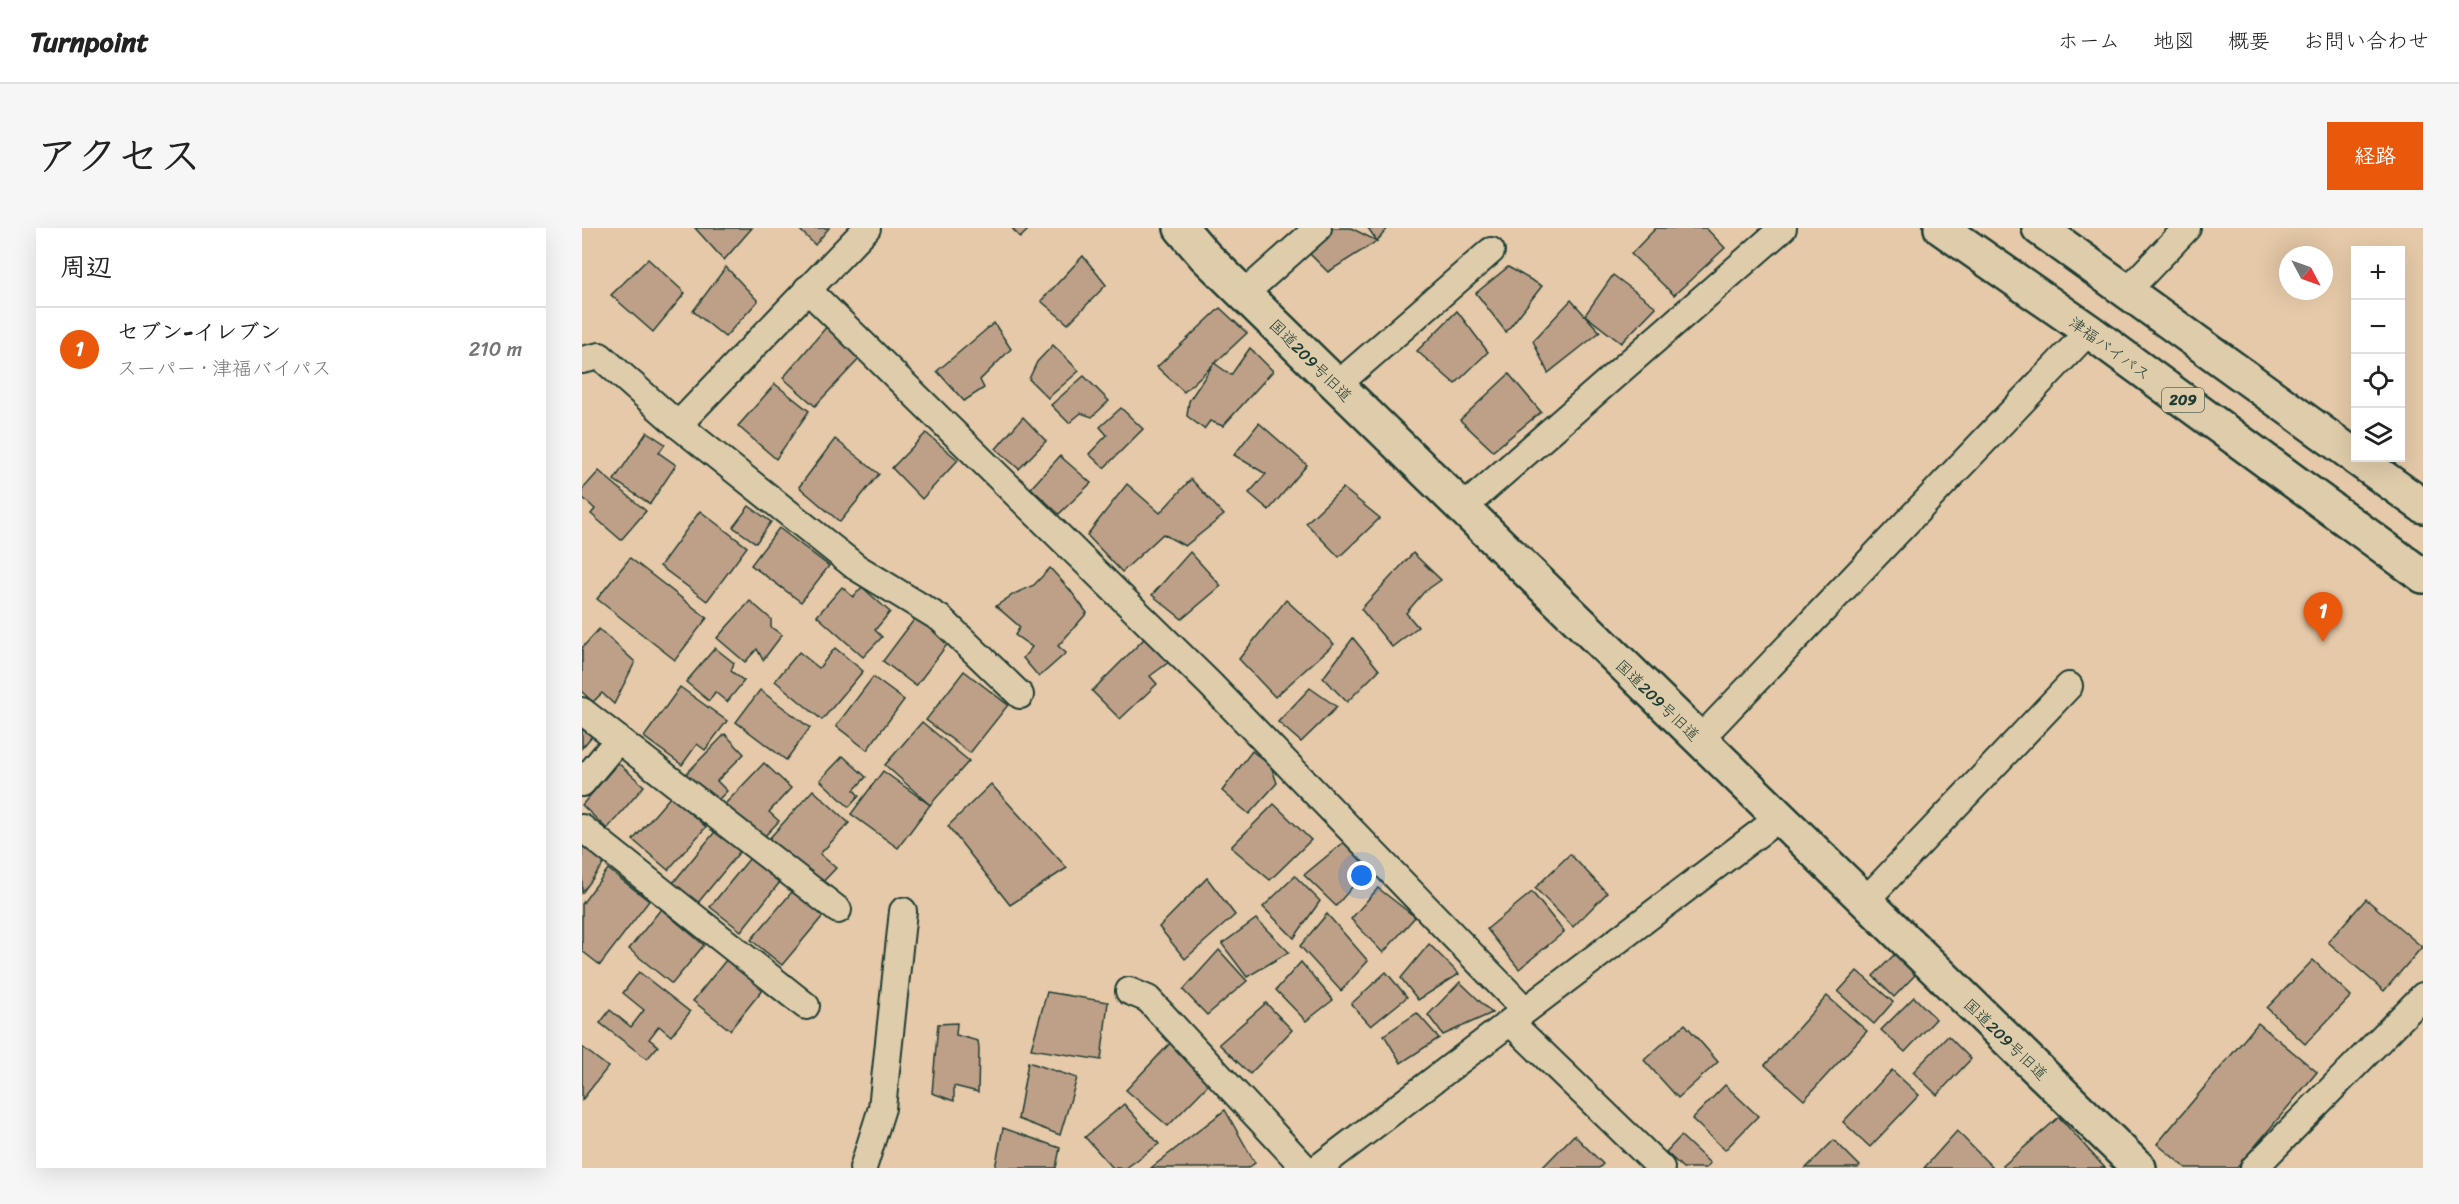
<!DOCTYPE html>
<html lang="ja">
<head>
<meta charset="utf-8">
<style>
	:root { --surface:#fff; --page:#f6f6f6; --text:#222; --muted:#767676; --line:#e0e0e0; --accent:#ea580c }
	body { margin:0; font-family:Sriracha,"Klee One",sans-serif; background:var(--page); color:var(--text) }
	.controls { position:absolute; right:18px; top:18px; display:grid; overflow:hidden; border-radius:0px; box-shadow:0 6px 24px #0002 }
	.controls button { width:54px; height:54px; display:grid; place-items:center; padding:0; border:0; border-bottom:2px solid var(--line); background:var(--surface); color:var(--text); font:30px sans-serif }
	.compass { position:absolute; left:1697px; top:18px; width:54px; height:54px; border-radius:50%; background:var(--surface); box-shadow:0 6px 24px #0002; rotate:131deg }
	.you { position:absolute; left:780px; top:648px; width:21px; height:21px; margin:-15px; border:4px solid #fff; border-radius:50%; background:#1a73e8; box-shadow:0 0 0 9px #1a73e833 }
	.badge { display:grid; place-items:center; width:39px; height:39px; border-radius:50%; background:var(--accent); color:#fff; font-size:20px; font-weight:700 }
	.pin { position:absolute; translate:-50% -50px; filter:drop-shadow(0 2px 3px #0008) }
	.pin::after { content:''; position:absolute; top:32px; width:21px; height:18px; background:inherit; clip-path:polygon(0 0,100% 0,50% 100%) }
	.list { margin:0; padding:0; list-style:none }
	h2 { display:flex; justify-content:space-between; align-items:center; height:78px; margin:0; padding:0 24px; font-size:26px }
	h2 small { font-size:20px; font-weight:400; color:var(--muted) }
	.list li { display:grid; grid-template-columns:39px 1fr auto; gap:18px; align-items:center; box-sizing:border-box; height:84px; padding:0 24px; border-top:2px solid var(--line) }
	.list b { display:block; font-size:22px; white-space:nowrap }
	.list p { margin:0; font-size:20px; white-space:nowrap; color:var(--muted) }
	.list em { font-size:20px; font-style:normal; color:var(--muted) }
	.icon { flex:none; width:33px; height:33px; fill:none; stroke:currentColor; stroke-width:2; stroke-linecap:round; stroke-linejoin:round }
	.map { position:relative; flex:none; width:1841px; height:940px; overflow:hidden; border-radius:0px }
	header { display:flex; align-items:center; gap:36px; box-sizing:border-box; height:84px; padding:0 30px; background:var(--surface); border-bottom:2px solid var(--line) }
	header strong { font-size:28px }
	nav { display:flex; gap:33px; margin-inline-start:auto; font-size:21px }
	.intro { display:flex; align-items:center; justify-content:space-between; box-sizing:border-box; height:144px; padding:0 36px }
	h1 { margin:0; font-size:42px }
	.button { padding:15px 27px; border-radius:0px; background:var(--accent); color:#fff; font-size:21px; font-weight:700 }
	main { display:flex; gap:36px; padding:0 36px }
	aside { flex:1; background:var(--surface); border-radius:0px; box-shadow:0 6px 24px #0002 }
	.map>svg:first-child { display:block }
	.building { fill:#bda087; stroke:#1f3d34; stroke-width:1.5 }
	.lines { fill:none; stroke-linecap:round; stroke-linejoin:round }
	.minor-casing { stroke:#1f3d34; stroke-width:30 }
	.tertiary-casing { stroke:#1f3d34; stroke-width:38 }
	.trunk-casing { stroke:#1f3d34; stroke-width:38 }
	.minor { stroke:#dfccaa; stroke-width:26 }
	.tertiary { stroke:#dfccaa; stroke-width:33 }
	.trunk { stroke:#dfccaa; stroke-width:33 }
	.labels { text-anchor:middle; stroke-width:4.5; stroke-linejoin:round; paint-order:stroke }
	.shield { fill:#dfccaa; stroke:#596857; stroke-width:1.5 }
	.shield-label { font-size:15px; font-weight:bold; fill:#1f3d34 }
	.street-label { font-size:16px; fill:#1f3d34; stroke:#dfccaa }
</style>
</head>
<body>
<header>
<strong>Turnpoint</strong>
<nav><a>ホーム</a><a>地図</a><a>概要</a><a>お問い合わせ</a></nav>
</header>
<div class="intro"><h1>アクセス</h1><a class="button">経路</a></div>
<main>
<aside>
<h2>周辺<small></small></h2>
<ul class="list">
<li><span class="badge">1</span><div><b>セブン-イレブン</b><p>スーパー · 津福バイパス</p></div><em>210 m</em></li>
</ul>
</aside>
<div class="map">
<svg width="1841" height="940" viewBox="0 0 1841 940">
	<rect width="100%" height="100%" fill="#e5c9a8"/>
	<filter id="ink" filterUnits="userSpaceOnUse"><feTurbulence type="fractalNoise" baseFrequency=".0167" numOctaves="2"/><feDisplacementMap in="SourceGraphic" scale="12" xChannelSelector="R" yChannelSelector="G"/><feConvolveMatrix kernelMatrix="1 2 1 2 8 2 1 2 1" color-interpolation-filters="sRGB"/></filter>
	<g filter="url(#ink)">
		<!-- building -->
		<g class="building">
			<polygon points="113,0 170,0 142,32"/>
			<polygon points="216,0 247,0 233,17"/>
			<polygon points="430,0 448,0 438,10"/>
			<polygon points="749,0 769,0 795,13 746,44 722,20"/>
			<polygon points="786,0 806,0 795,13"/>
			<polygon points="1074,0 1124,0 1143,20 1092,67 1049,26"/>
			<polygon points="501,28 524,57 486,96 459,73"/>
			<polygon points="66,31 103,65 71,104 29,67"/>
			<polygon points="144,39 176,73 143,109 111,83"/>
			<polygon points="926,39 960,58 924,104 894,65"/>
			<polygon points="1031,47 1074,79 1039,115 1003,87"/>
			<polygon points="989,72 1018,104 966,145 951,113"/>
			<polygon points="638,80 665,105 602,164 575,139"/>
			<polygon points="875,83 906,124 873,156 835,123"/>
			<polygon points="412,95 429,121 398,152 402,160 382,173 355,143"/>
			<polygon points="246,97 280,128 233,178 201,150"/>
			<polygon points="471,117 497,143 466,170 447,151 455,134"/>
			<polygon points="668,120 691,143 641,198 628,193 622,201 605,188 607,173 632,135 649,147"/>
			<polygon points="927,146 959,184 911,223 878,192"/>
			<polygon points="502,148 527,173 510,189 499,185 487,195 469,177"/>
			<polygon points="193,156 227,183 194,231 156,198"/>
			<polygon points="539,180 561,201 522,240 507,226 525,207 518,199"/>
			<polygon points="441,189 464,213 437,241 414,221"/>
			<polygon points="677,195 725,237 687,282 667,265 684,246 652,227"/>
			<polygon points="65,204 83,216 77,225 94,237 68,276 32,252"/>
			<polygon points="344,205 376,232 340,271 310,240"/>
			<polygon points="253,211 297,246 258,294 217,259"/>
			<polygon points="478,228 509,255 477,286 449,260"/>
			<polygon points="17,243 64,283 39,312 9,286 13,281 0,269 0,262"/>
			<polygon points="609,251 642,287 603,318 581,306 540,344 505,307 545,256 578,285"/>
			<polygon points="761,260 798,290 757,329 724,295"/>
			<polygon points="167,278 189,294 174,315 151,299"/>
			<polygon points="118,283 165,319 125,373 78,338"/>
			<polygon points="197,300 247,338 219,374 169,337"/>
			<polygon points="608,324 639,358 600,391 570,367"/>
			<polygon points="831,325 859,352 842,364 824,385 836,399 810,419 779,381"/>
			<polygon points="48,330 125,390 93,432 15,371"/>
			<polygon points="468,340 488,362 505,385 476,418 484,425 457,449 441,430 450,419 433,407 438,399 414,378 432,366 452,357"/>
			<polygon points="260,359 271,369 280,359 308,384 293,402 300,409 281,429 235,388"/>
			<polygon points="704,372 752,416 693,469 657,431"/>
			<polygon points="168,373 189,391 189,399 200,407 181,432 175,421 163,434 135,410"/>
			<polygon points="337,385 370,410 334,458 301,433"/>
			<polygon points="17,401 53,434 32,476 20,465 11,474 0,464 0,420"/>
			<polygon points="572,401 591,431 568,448 575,456 538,491 510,463"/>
			<polygon points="771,410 797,442 765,474 741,450"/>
			<polygon points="133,420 152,435 149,443 162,453 145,474 133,464 127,473 104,454"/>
			<polygon points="253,420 281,443 240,492 193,453 217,424 237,440"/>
			<polygon points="382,443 426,477 388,525 344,492"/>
			<polygon points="291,449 322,472 285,522 254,498"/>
			<polygon points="98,459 145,493 123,522 115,516 100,537 62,509"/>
			<polygon points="728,460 755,479 719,514 696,494"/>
			<polygon points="178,462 228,500 204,532 154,494"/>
			<polygon points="0,490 15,502 0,520"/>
			<polygon points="340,494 387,533 348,577 303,537"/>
			<polygon points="143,506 162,526 135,553 145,563 132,576 103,547"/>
			<polygon points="670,523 689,538 695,555 667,586 640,563"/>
			<polygon points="261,528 284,549 272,562 277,568 267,579 238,552"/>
			<polygon points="36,535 62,558 25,601 0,577"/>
			<polygon points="182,535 209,560 187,584 197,593 180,611 143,576"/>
			<polygon points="301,543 348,577 316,620 269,586"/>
			<polygon points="409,556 485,640 428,677 366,598"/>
			<polygon points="231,562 267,595 238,626 254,640 236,659 185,613"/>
			<polygon points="89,568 124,599 86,642 51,612"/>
			<polygon points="692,576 729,612 688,652 649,619"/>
			<polygon points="136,600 160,621 115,676 90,656"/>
			<polygon points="767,610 784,643 754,678 722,647"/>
			<polygon points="0,616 23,634 0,665"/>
			<polygon points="172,625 202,649 159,703 128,679"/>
			<polygon points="988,626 1025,665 991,699 953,660"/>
			<polygon points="26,641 67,673 18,737 0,723 0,676"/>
			<polygon points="713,648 738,673 712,710 681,679"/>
			<polygon points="625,650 653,687 603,731 577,699"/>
			<polygon points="215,658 245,683 200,737 169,712"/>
			<polygon points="796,660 833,689 801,725 769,691"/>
			<polygon points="950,664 982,704 937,741 905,701"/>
			<polygon points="1784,671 1840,719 1802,763 1746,714"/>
			<polygon points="79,681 122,717 90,756 47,721"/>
			<polygon points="745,686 786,733 759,763 718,718"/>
			<polygon points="674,691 707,724 665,749 640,716"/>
			<polygon points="847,716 877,746 836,772 819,750"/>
			<polygon points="637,722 665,753 625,787 601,762"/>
			<polygon points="1313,726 1334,746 1312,769 1291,748"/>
			<polygon points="144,732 181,761 148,802 111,773"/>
			<polygon points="1731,732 1769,768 1723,816 1685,780"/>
			<polygon points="719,734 751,772 724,793 694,762"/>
			<polygon points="1275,743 1311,774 1292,796 1256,764"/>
			<polygon points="57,744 108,784 89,808 77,798 67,811 76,818 65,831 18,795 28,782 49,799 62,782 41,765"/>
			<polygon points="804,744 825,769 789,798 769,776"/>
			<polygon points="878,754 910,785 861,807 846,787"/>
			<polygon points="465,764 526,774 519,832 449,821"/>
			<polygon points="1245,768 1285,803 1222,872 1183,837"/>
			<polygon points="1332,769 1354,791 1323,824 1299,802"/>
			<polygon points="684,775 710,802 668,846 637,816"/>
			<polygon points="835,785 857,810 819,835 802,807"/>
			<polygon points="375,795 374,807 396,813 397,820 396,864 372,858 372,873 350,865 356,796"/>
			<polygon points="1676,795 1735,844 1655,940 1604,940 1575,916"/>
			<polygon points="1103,796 1136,834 1096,870 1062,832"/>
			<polygon points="1366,808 1389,831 1355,867 1331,844"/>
			<polygon points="593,810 627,856 586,898 544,862"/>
			<polygon points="0,819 26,839 0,872"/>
			<polygon points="446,834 495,850 478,907 436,891"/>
			<polygon points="1310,842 1337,867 1288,919 1261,894"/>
			<polygon points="1143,857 1176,888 1143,922 1110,891"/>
			<polygon points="542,876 577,916 544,940 531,940 503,909"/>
			<polygon points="643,882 673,935 666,940 569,940"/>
			<polygon points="1477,889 1523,940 1422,940 1421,938"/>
			<polygon points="421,900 478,920 474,940 413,940"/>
			<polygon points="1375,903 1411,940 1342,940"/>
			<polygon points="992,907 1021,936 1017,940 960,940"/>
			<polygon points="1099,908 1128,935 1124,940 1101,940 1084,924"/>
			<polygon points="1252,912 1278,938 1276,940 1224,940"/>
		</g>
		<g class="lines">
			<!-- minor casing -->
			<g class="minor-casing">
				<g id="minor">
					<polyline points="225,61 628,456 942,781"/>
					<polyline points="1545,63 1605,0"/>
					<polyline points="662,66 736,0"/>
					<polyline points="0,132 18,128 96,197 285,0"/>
					<polyline points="755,157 909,23"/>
					<polyline points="96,197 274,339 359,391 438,467"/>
					<polyline points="881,280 1201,0"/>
					<polyline points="0,483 256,682"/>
					<polyline points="1117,512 1507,103"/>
					<polyline points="0,555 36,512"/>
					<polyline points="0,600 224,778"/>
					<polyline points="1283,673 1487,458"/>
					<polyline points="547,763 566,771 723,940"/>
					<polyline points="928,794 1079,940"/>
					<polyline points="281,940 300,880 321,683"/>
					<polyline points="736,940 1197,590"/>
					<polyline points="1672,940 1841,768"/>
				</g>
			</g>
			<!-- tertiary casing -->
			<g class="tertiary-casing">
				<polyline id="tertiary" points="599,0 623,28 755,157 1557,940"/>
			</g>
			<!-- trunk casing -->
			<g class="trunk-casing">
				<g id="trunk">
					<polyline points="1359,0 1507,103 1841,348"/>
					<polyline points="1457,0 1774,229"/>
					<polyline points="1774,230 1841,278"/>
				</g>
			</g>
			<!-- minor -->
			<use href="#minor" class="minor"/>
			<!-- tertiary -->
			<use href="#tertiary" class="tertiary"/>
			<!-- trunk -->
			<use href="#trunk" class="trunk"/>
		</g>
	</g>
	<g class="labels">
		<!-- shield labels -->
		<rect class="shield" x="1580" y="160" width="42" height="24" rx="4.5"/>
		<g class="shield-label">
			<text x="1601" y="177">209</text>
		</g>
		<!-- street labels -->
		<g class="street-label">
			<text transform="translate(1528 120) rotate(36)" y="6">津福バイパス</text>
			<text transform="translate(729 132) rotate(45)" y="6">国道209号旧道</text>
			<text transform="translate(1076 472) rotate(44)" y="6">国道209号旧道</text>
			<text transform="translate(1424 811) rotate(44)" y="6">国道209号旧道</text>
		</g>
	</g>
</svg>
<div class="controls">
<button>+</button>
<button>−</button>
<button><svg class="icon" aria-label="locate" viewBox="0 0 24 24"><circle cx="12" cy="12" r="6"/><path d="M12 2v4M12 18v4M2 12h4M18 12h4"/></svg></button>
<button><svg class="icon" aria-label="layers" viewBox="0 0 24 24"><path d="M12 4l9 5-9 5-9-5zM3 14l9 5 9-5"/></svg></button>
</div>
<svg class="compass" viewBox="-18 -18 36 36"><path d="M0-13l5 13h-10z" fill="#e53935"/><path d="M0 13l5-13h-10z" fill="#767676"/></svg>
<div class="you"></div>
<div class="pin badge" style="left:1741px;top:414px">1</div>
</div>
</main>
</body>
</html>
